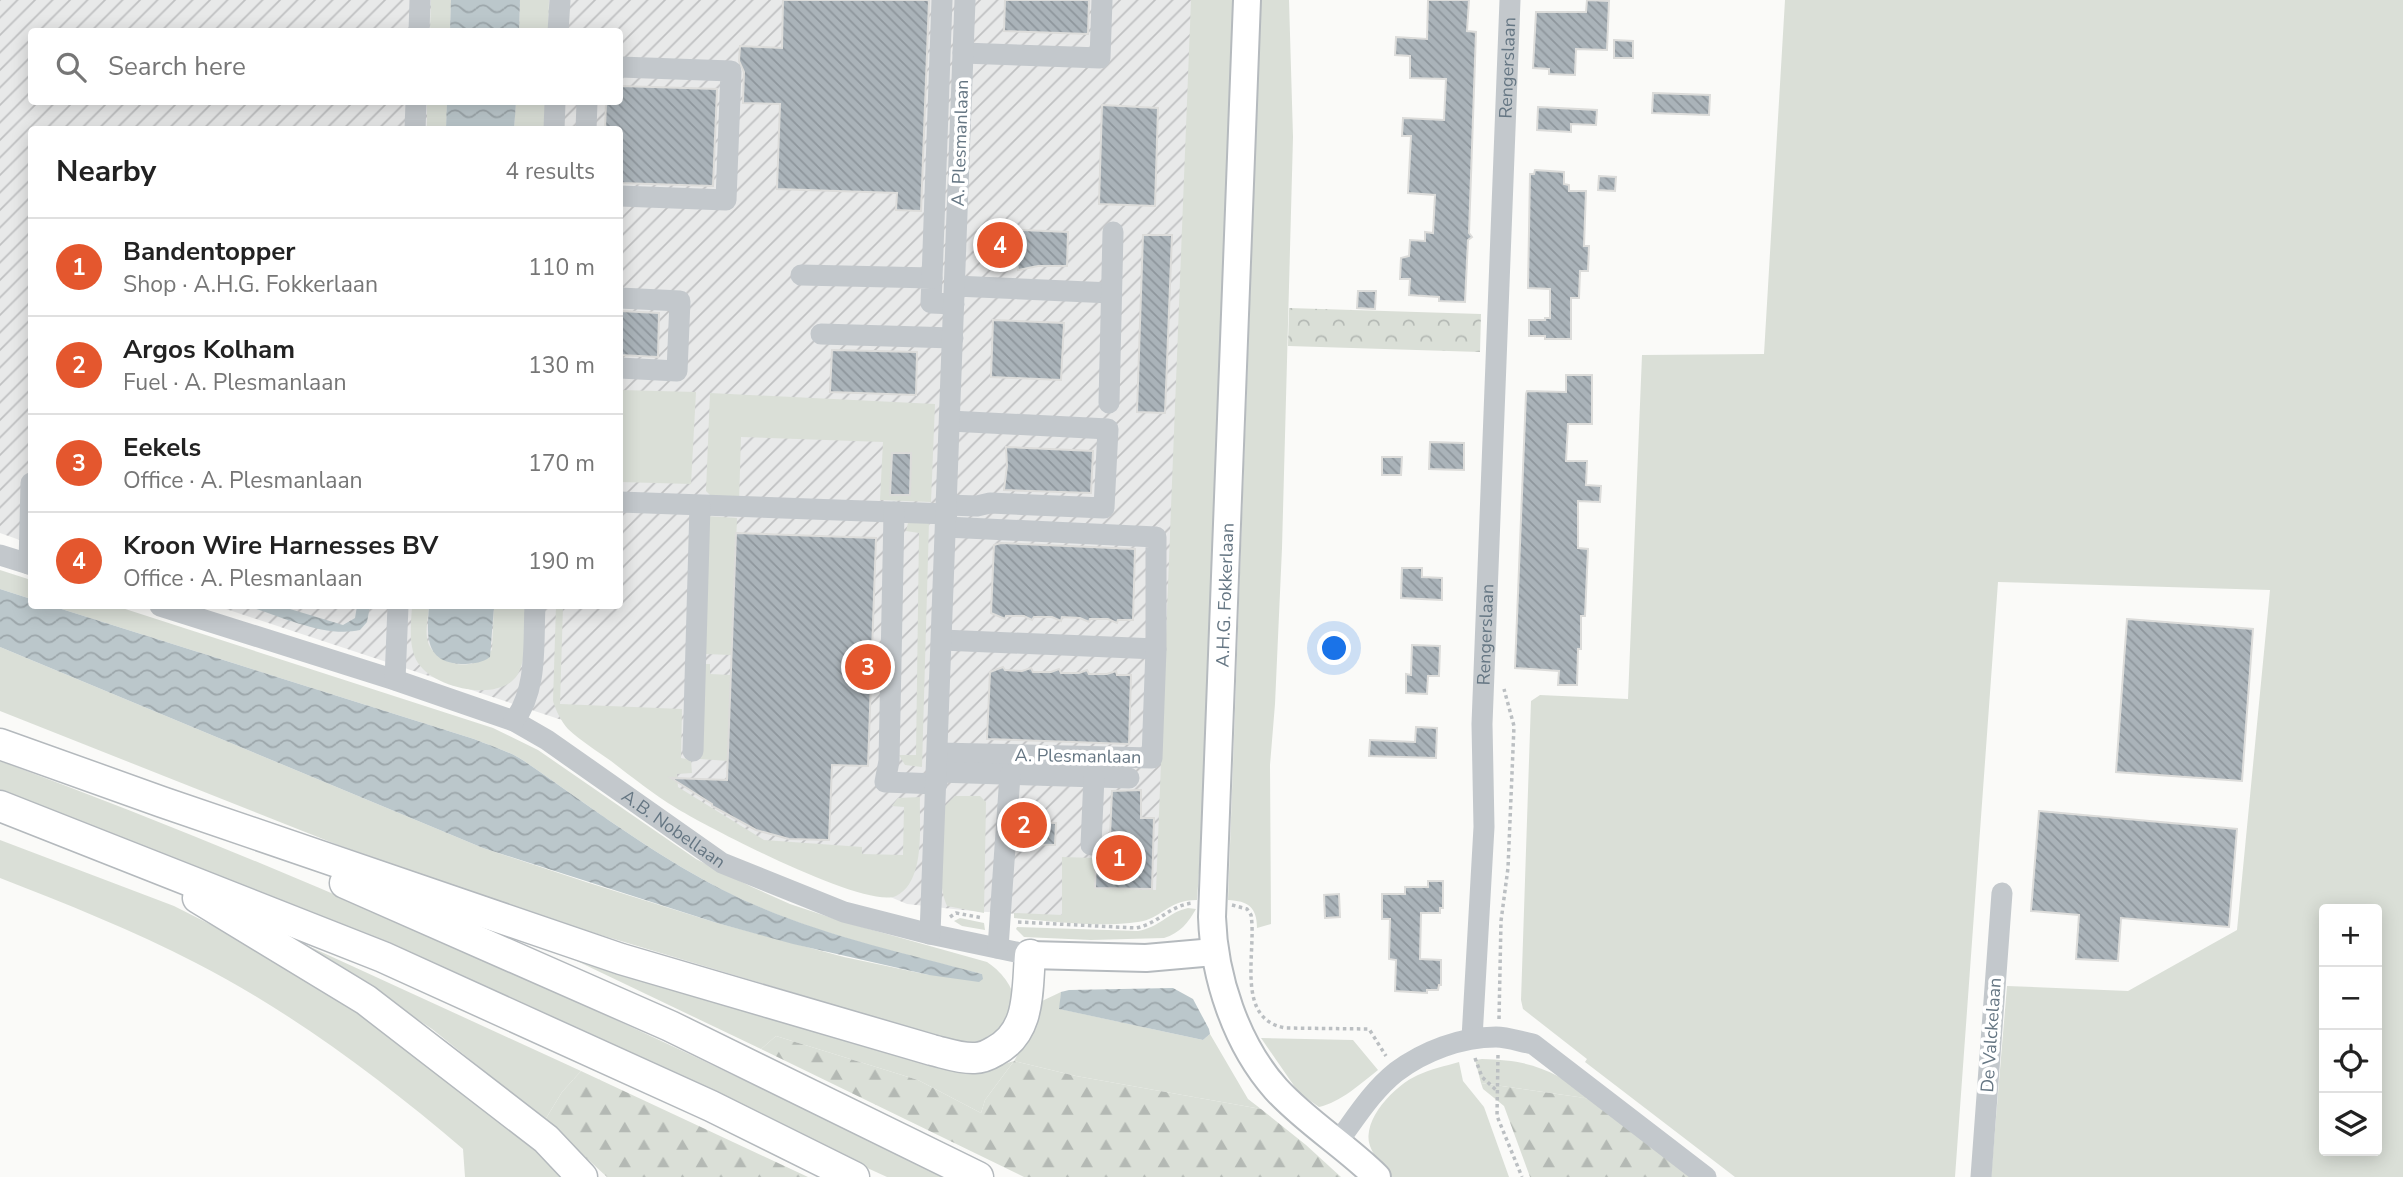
<!DOCTYPE html>
<html lang="en">
<head>
<meta charset="utf-8">
<style>
	:root { --surface:#fff; --page:#f2f2f2; --text:#222; --muted:#767676; --line:#e0e0e0; --accent:#e4572e }
	body { margin:0; font-family:"Nunito Sans",sans-serif; background:var(--page); color:var(--text) }
	.controls { position:absolute; right:21px; bottom:21px; display:grid; overflow:hidden; border-radius:7px; box-shadow:0 4px 18px #0003 }
	.controls button { width:63px; height:63px; display:grid; place-items:center; padding:0; border:0; border-bottom:2px solid var(--line); background:var(--surface); color:var(--text); font:35px sans-serif }
	.you { position:absolute; left:1335px; top:649px; width:24px; height:24px; margin:-18px; border:5px solid #fff; border-radius:50%; background:#1a73e8; box-shadow:0 0 0 10px #1a73e833 }
	.badge { display:grid; place-items:center; width:46px; height:46px; border-radius:50%; background:var(--accent); color:#fff; font-size:23px; font-weight:700 }
	.pin { position:absolute; translate:-50% -50%; border:4px solid #fff; box-shadow:0 2px 7px #0006 }
	.list { margin:0; padding:0; list-style:none }
	h2 { display:flex; justify-content:space-between; align-items:center; height:91px; margin:0; padding:0 28px; font-size:30px }
	h2 small { font-size:23px; font-weight:400; color:var(--muted) }
	.list li { display:grid; grid-template-columns:46px 1fr auto; gap:21px; align-items:center; box-sizing:border-box; height:98px; padding:0 28px; border-top:2px solid var(--line) }
	.list b { display:block; font-size:26px; white-space:nowrap }
	.list p { margin:0; font-size:23px; white-space:nowrap; color:var(--muted) }
	.list em { font-size:23px; font-style:normal; color:var(--muted) }
	.icon { flex:none; width:38px; height:38px; fill:none; stroke:currentColor; stroke-width:2; stroke-linecap:round; stroke-linejoin:round }
	.map { position:relative; flex:none; width:2403px; height:1177px; overflow:hidden }
	.search { position:absolute; background:var(--surface); box-shadow:0 4px 18px #0003; left:28px; top:28px; width:595px; height:77px; display:flex; align-items:center; gap:18px; box-sizing:border-box; padding:0 24px; border-radius:7px; color:var(--muted); font-size:26px }
	.panel { position:absolute; background:var(--surface); box-shadow:0 4px 18px #0003; left:28px; top:126px; width:595px; height:483px; border-radius:7px }
	.map>svg:first-child { display:block }
	.industrial { fill:url(#industrial-furrows); fill-rule:evenodd }
	.grass { fill:#dadfd7; fill-rule:evenodd }
	.forest { fill:url(#forest-firs) }
	.park { fill:url(#park-crowns) }
	.water { fill:url(#water-waves) }
	.building { fill:url(#building-back-hatch); stroke:#dcdcda; stroke-width:2 }
	.lines { fill:none; stroke-linecap:round; stroke-linejoin:round }
	.major-casing { stroke:#b5babe; stroke-width:30 }
	.highway-casing { stroke:#b4b9bd; stroke-width:33 }
	.path { stroke:#bbbfc2; stroke-width:3.5; stroke-dasharray:3.5 3.5; stroke-linecap:butt }
	.minor { stroke:#c3c8cc; stroke-width:21 }
	.major { stroke:#fff; stroke-width:26 }
	.highway { stroke:#fff; stroke-width:30 }
	.labels { text-anchor:middle; stroke-width:7; stroke-linejoin:round; paint-order:stroke }
	.street-label { font-size:18px; fill:#657683; stroke:#fff }
</style>
</head>
<body>
<div class="map">
<svg width="2403" height="1177" viewBox="0 0 2403 1177">
	<defs>
		<pattern id="industrial-furrows" width="10" height="10" patternUnits="userSpaceOnUse" patternTransform="scale(1.75)"><rect width="10" height="10" fill="#e8e9e9"/><path d="M-1 1l2-2M0 10L10 0M9 11l2-2" fill="none" stroke="#c0c1c2"/></pattern>
		<pattern id="forest-firs" width="22" height="20" patternUnits="userSpaceOnUse" patternTransform="scale(1.75)"><rect width="22" height="20" fill="#dadfd7"/><path d="M5 1l3.5 6h-7zM16 11l3.5 6h-7z" fill="#b4b9b4"/></pattern>
		<pattern id="park-crowns" width="20" height="18" patternUnits="userSpaceOnUse" patternTransform="scale(1.75)"><rect width="20" height="18" fill="#dadfd7"/><path d="M2 6a3 3 0 1 1 6 0M12 15a3 3 0 1 1 6 0" fill="none" stroke="#b4b9b4"/></pattern>
		<pattern id="water-waves" width="16" height="10" patternUnits="userSpaceOnUse" patternTransform="scale(1.75)"><rect width="16" height="10" fill="#bbc7cb"/><path d="M0 5q4-4 8 0t8 0" fill="none" stroke="#9ca6aa"/></pattern>
		<pattern id="building-back-hatch" width="6" height="6" patternUnits="userSpaceOnUse" patternTransform="scale(1.75)"><rect width="6" height="6" fill="#aab3b9"/><path d="M-1 5l2 2M0 0l6 6M5-1l2 2" fill="none" stroke="#8e969c"/></pattern>
	</defs>
	<rect width="100%" height="100%" fill="#fafaf8"/>
	<!-- industrial -->
	<path class="industrial" d="M0,0H1217L1161,908L1130,921L972,911L907,904L712,822L571,723L217,606H620V130H32L31,544L0,533ZM32,32H620V102H32Z"/>
	<!-- grass -->
	<g class="grass">
		<polygon points="431,0 451,0 450,31 430,32"/>
		<polygon points="520,0 549,0 548,31 519,32"/>
		<path d="M1191,0H1234L1209,735L1197,900C1167,900 1162,919 1138,922C1099,928 1053,921 1014,918V913L1062,915V857L1096,858L1095,888L1156,890Z"/>
		<path d="M1261,0H1289L1293,137L1282,548L1275,704L1270,765L1271,924L1257,928C1257,907 1248,901 1228,900Z"/>
		<path d="M1785,0H2403V1177H1991L2007,986L2128,991L2237,930L2270,590L1998,582L1955,1177H1735L1585,1062L1587,1059L1523,1009L1521,1000L1531,701L1540,695L1628,699L1642,355L1764,354ZM2324,909H2377V1151H2324Z"/>
		<polygon points="427,102 447,102 446,129 427,130"/>
		<polygon points="516,102 545,102 544,129 514,130"/>
		<polygon points="620,390 696,392 691,484 620,482"/>
		<polygon points="710,393 935,404 931,502 880,500 883,442 741,437 739,501 714,499 706,491"/>
		<polygon points="705,516 737,518 732,655 704,654"/>
		<polygon points="929,522 922,767 905,765 899,755 916,755 919,533 906,531 908,523"/>
		<polygon points="0,570 31,580 31,599 0,589"/>
		<path d="M52,606H116L493,728L538,750L696,859L752,887L790,904L844,922L987,962C1004,973 1025,999 1009,1020C1004,1027 996,1034 989,1041L961,1043L554,921L338,845L0,711V647L483,848L586,882L717,923L844,957L929,975L982,974C893,951 801,931 719,888C652,853 589,806 527,763C512,752 491,746 474,739Z"/>
		<path d="M412,606H429C428,618 424,634 429,645C436,660 458,668 474,663C480,662 487,654 492,650L494,606H525C524,626 528,656 518,674C500,704 434,688 418,663C408,647 411,624 412,606Z"/>
		<path d="M556,606H563L560,704L682,709L681,758L691,760L692,773L677,774L678,787L764,840L862,847V854L903,855L904,807L892,806L898,798L920,797C919,826 926,881 896,896C866,910 707,827 676,808C653,794 632,777 611,761C597,751 581,741 568,729C561,721 556,711 553,701Z"/>
		<polygon points="703,664 710,664 710,674 731,675 728,761 700,759"/>
		<path d="M0,761C322,880 636,1025 943,1177H887L324,920L135,843L0,792Z"/>
		<path d="M955,796H980L986,802L984,913L947,906C935,877 943,838 945,806Z"/>
		<path d="M0,840L174,906L257,948L323,986L494,1113L564,1177H465L463,1149C381,1079 293,1013 196,963C133,930 66,904 0,878Z"/>
		<path d="M1188,908L1196,909C1188,923 1180,933 1164,938L1091,940L1024,937L1016,929L1017,927L1138,931C1158,928 1169,912 1188,908Z"/>
		<polygon points="960,918 984,923 985,930 962,926 954,921"/>
		<polygon points="535,941 984,1070 1014,1061 1038,1020 1042,1001 1061,992 1060,1009 1203,1040 1210,1034 1248,1099 1261,1109 1076,1076 1014,1061 985,1100 981,1113 918,1080 776,1036 761,1049"/>
		<polygon points="304,944 581,1071 562,1092 545,1120 432,1029"/>
		<path d="M1261,1038L1353,1040L1378,1070C1360,1084 1341,1102 1319,1107L1299,1093Z"/>
		<path d="M1482,1059C1531,1060 1554,1070 1592,1099L1481,1083L1475,1060Z"/>
		<path d="M1459,1062L1463,1081L1484,1107L1509,1177H1392C1384,1168 1375,1159 1370,1146C1361,1120 1395,1085 1418,1075C1431,1069 1445,1066 1459,1062Z"/>
	</g>
	<!-- forest -->
	<g class="forest">
		<polygon points="776,1036 918,1080 981,1113 985,1100 1014,1061 1076,1076 1261,1109 1306,1145 1341,1177 1024,1177 761,1049"/>
		<polygon points="581,1071 808,1177 607,1177 545,1120 562,1092"/>
		<polygon points="1481,1083 1592,1099 1692,1177 1530,1177 1504,1106 1483,1089"/>
	</g>
	<!-- park -->
	<polygon class="park" points="1289,308 1481,314 1480,352 1288,346"/>
	<!-- water -->
	<g class="water">
		<polygon points="451,0 520,0 519,31 450,31"/>
		<polygon points="447,102 516,102 514,129 446,129"/>
		<path d="M0,589L31,599L32,606H52L474,739C491,746 512,752 527,763C589,806 652,853 719,888C802,931 893,950 982,974L983,979L979,982L929,975L793,944L717,923L483,848L0,647Z"/>
		<path d="M247,606H280L343,625L355,618L357,606H370L367,622L360,630C325,638 281,616 247,606Z"/>
		<path d="M429,606H494L490,657C482,663 475,663 465,664C424,664 427,636 429,606Z"/>
		<polygon points="1173,988 1193,999 1209,1029 1210,1034 1203,1040 1059,1009 1061,992 1069,990"/>
	</g>
	<!-- building -->
	<g class="building">
		<polygon points="783,0 929,0 921,211 896,210 897,193 777,189 780,104 743,103 744,72 739,61 740,46 782,48"/>
		<polygon points="1005,0 1089,0 1088,34 1004,31"/>
		<polygon points="1428,0 1469,0 1467,31 1476,32 1469,233 1472,237 1468,240 1465,302 1439,301 1439,297 1409,295 1410,279 1400,279 1401,258 1409,256 1410,240 1425,241 1425,232 1433,233 1435,195 1408,193 1411,136 1402,136 1403,118 1444,120 1446,79 1410,78 1410,56 1395,55 1396,37 1427,39"/>
		<polygon points="1587,0 1609,1 1607,50 1576,49 1575,75 1549,74 1549,69 1533,68 1536,12 1586,12"/>
		<polygon points="1614,40 1633,41 1633,58 1614,58"/>
		<polygon points="620,86 717,89 713,186 620,183 620,130 605,130 606,102 620,102"/>
		<polygon points="1653,93 1710,95 1709,115 1652,113"/>
		<polygon points="1102,105 1158,108 1155,206 1099,204"/>
		<polygon points="1538,107 1597,110 1596,125 1571,124 1571,132 1537,130"/>
		<polygon points="1535,170 1564,172 1564,184 1569,185 1569,191 1586,191 1584,246 1589,246 1588,271 1580,271 1579,298 1571,298 1571,339 1545,339 1545,336 1529,336 1529,320 1545,320 1545,318 1550,318 1550,289 1528,288 1530,174 1534,174"/>
		<polygon points="1599,176 1616,177 1615,191 1598,190"/>
		<polygon points="997,229 1068,232 1067,266 1038,266 1018,270 1017,264 996,263"/>
		<polygon points="1143,235 1172,235 1165,413 1137,412"/>
		<polygon points="1358,291 1376,291 1375,309 1357,308"/>
		<polygon points="620,311 659,313 658,357 620,355"/>
		<polygon points="993,320 1064,323 1061,380 991,377"/>
		<polygon points="832,350 917,352 916,395 830,392"/>
		<polygon points="1566,375 1592,375 1592,424 1568,424 1566,461 1587,461 1586,485 1601,486 1600,502 1578,501 1578,548 1588,549 1585,616 1581,616 1581,649 1578,649 1577,685 1558,685 1559,671 1515,668 1526,394 1527,391 1566,392"/>
		<polygon points="1430,442 1464,443 1464,470 1429,469"/>
		<polygon points="1006,447 1093,451 1091,493 1004,490 1007,466"/>
		<polygon points="892,453 911,453 910,495 890,495"/>
		<polygon points="1382,457 1402,457 1401,475 1382,475"/>
		<polygon points="736,533 876,538 868,766 832,765 829,840 789,839 756,830 712,806 712,804 671,778 727,780"/>
		<polygon points="1001,543 1135,549 1133,620 1118,620 1117,623 1108,619 1090,619 1089,622 1080,618 1062,617 1061,621 1052,617 1034,617 1032,620 1024,616 1006,616 1005,619 991,613 994,545"/>
		<polygon points="1402,568 1422,568 1422,577 1442,578 1442,600 1401,598"/>
		<polygon points="2127,619 2253,629 2242,781 2116,772"/>
		<polygon points="1412,645 1440,646 1439,676 1428,676 1427,694 1406,693 1406,674 1411,675"/>
		<polygon points="1003,667 1005,670 1022,671 1031,668 1033,672 1051,672 1059,669 1061,673 1079,673 1087,670 1089,674 1107,674 1116,671 1117,675 1131,675 1129,744 987,739 990,672"/>
		<polygon points="1416,727 1437,728 1436,758 1369,756 1370,740 1415,742"/>
		<polygon points="1141,790 1141,818 1154,818 1152,889 1095,888 1096,858 1109,859 1112,791"/>
		<polygon points="2039,811 2237,829 2229,927 2121,918 2118,961 2076,959 2079,915 2031,911"/>
		<polygon points="1020,822 1056,823 1055,845 1018,844"/>
		<polygon points="1428,881 1443,881 1443,908 1440,908 1440,913 1421,913 1420,959 1441,960 1441,985 1439,985 1438,990 1427,990 1427,993 1395,991 1396,960 1389,959 1390,919 1382,919 1382,894 1405,894 1405,887 1428,887"/>
		<polygon points="1339,894 1340,917 1325,918 1324,895"/>
	</g>
	<g class="lines">
		<!-- major casing -->
		<g class="major-casing">
			<g id="major">
				<path d="M1247,0L1212,917C1214,977 1236,1044 1276,1089C1306,1122 1346,1146 1377,1177"/>
				<polyline points="1030,955 1146,958 1214,952"/>
			</g>
		</g>
		<!-- highway casing -->
		<g class="highway-casing">
			<g id="highway">
				<path d="M0,744L162,802L621,959L932,1050C945,1053 961,1059 975,1058C981,1058 990,1054 995,1051C1031,1032 1027,991 1030,955"/>
				<polyline points="0,806 383,957 711,1106 854,1177"/>
				<polyline points="345,883 670,1026 978,1177"/>
				<polyline points="198,898 366,1000 546,1139 582,1177"/>
			</g>
		</g>
		<!-- path -->
		<g class="path">
			<path d="M1232,905L1247,909L1251,915C1257,951 1234,1020 1286,1028L1369,1029L1386,1056"/>
			<polyline points="950,917 956,913 983,918"/>
			<path d="M1018,922L1136,928C1158,924 1170,905 1193,903"/>
			<polyline points="1499,1019 1501,921 1508,868 1514,726 1504,689"/>
			<polyline points="1498,1055 1497,1116 1522,1177"/>
			<polyline points="1475,1058 1482,1077 1496,1090"/>
		</g>
		<!-- minor -->
		<g class="minor">
			<polyline points="419,32 420,0"/>
			<polyline points="558,32 560,0"/>
			<polyline points="963,53 1100,58 1102,0"/>
			<polyline points="620,67 731,71 726,200 620,196"/>
			<polyline points="415,130 416,102"/>
			<polyline points="554,130 555,102"/>
			<polyline points="586,130 587,102"/>
			<polyline points="801,275 932,278 931,303 954,304"/>
			<polyline points="932,278 942,0"/>
			<polyline points="955,286 1111,293"/>
			<polyline points="620,298 680,301 677,371 620,368"/>
			<polyline points="821,334 953,338"/>
			<polyline points="1109,403 1113,232"/>
			<polyline points="620,502 947,514"/>
			<polyline points="947,505 977,506 990,503 1104,508 1108,429 950,421"/>
			<polyline points="894,512 889,761 885,782 937,784"/>
			<polyline points="0,555 32,565"/>
			<polyline points="29,564 31,483"/>
			<path id="s1" d="M160,606L395,680L514,721L547,740L722,863L844,912L930,934L1030,955"/>
			<polyline points="942,640 1156,649"/>
			<polyline points="395,680 398,606"/>
			<path d="M514,721C538,689 533,644 535,606"/>
			<polyline points="693,751 700,506"/>
			<polyline points="938,753 1152,758 1156,649 1156,537 946,527"/>
			<polyline points="937,772 1129,778"/>
			<polyline points="1091,845 1094,777"/>
			<polyline points="930,934 965,0"/>
			<polyline points="998,948 1010,775"/>
			<path id="s2" d="M1472,1038L1484,827L1482,724L1510,0"/>
			<path d="M1337,1143C1355,1119 1372,1091 1396,1072C1424,1051 1461,1037 1496,1037C1508,1037 1521,1042 1533,1044L1706,1177"/>
			<polyline points="1981,1177 2002,893"/>
		</g>
		<!-- major -->
		<use href="#major" class="major"/>
		<!-- highway -->
		<use href="#highway" class="highway"/>
	</g>
	<g class="labels">
		<!-- street labels -->
		<g class="street-label">
			<text dy="6" stroke="none"><textPath href="#s2" startOffset="971">Rengerslaan</textPath></text>
			<text transform="translate(960 143) rotate(-88)" y="6">A. Plesmanlaan</text>
			<text transform="translate(1225 595) rotate(-88)" y="6">A.H.G. Fokkerlaan</text>
			<text dy="6" stroke="none"><textPath href="#s2" startOffset="404">Rengerslaan</textPath></text>
			<text transform="translate(1078 756) rotate(1)" y="6">A. Plesmanlaan</text>
			<text dy="6" stroke="none"><textPath href="#s1" startOffset="565">A.B. Nobellaan</textPath></text>
			<text transform="translate(1991 1035) rotate(-86)" y="6">De Valckelaan</text>
		</g>
	</g>
</svg>
<div class="controls">
<button>+</button>
<button>−</button>
<button><svg class="icon" aria-label="locate" viewBox="0 0 24 24"><circle cx="12" cy="12" r="6"/><path d="M12 2v4M12 18v4M2 12h4M18 12h4"/></svg></button>
<button><svg class="icon" aria-label="layers" viewBox="0 0 24 24"><path d="M12 4l9 5-9 5-9-5zM3 14l9 5 9-5"/></svg></button>
</div>
<div class="you"></div>
<div class="pin badge" style="left:1119px;top:858px">1</div>
<div class="pin badge" style="left:1024px;top:825px">2</div>
<div class="pin badge" style="left:868px;top:667px">3</div>
<div class="pin badge" style="left:1000px;top:245px">4</div>
<div class="search"><svg class="icon" aria-label="search" viewBox="0 0 24 24"><circle cx="10" cy="10" r="6"/><path d="M15 15l6 6"/></svg>Search here</div>
<section class="panel">
<h2>Nearby<small>4 results</small></h2>
<ul class="list">
<li><span class="badge">1</span><div><b>Bandentopper</b><p>Shop · A.H.G. Fokkerlaan</p></div><em>110 m</em></li>
<li><span class="badge">2</span><div><b>Argos Kolham</b><p>Fuel · A. Plesmanlaan</p></div><em>130 m</em></li>
<li><span class="badge">3</span><div><b>Eekels</b><p>Office · A. Plesmanlaan</p></div><em>170 m</em></li>
<li><span class="badge">4</span><div><b>Kroon Wire Harnesses BV</b><p>Office · A. Plesmanlaan</p></div><em>190 m</em></li>
</ul>
</section>
</div>
</body>
</html>
